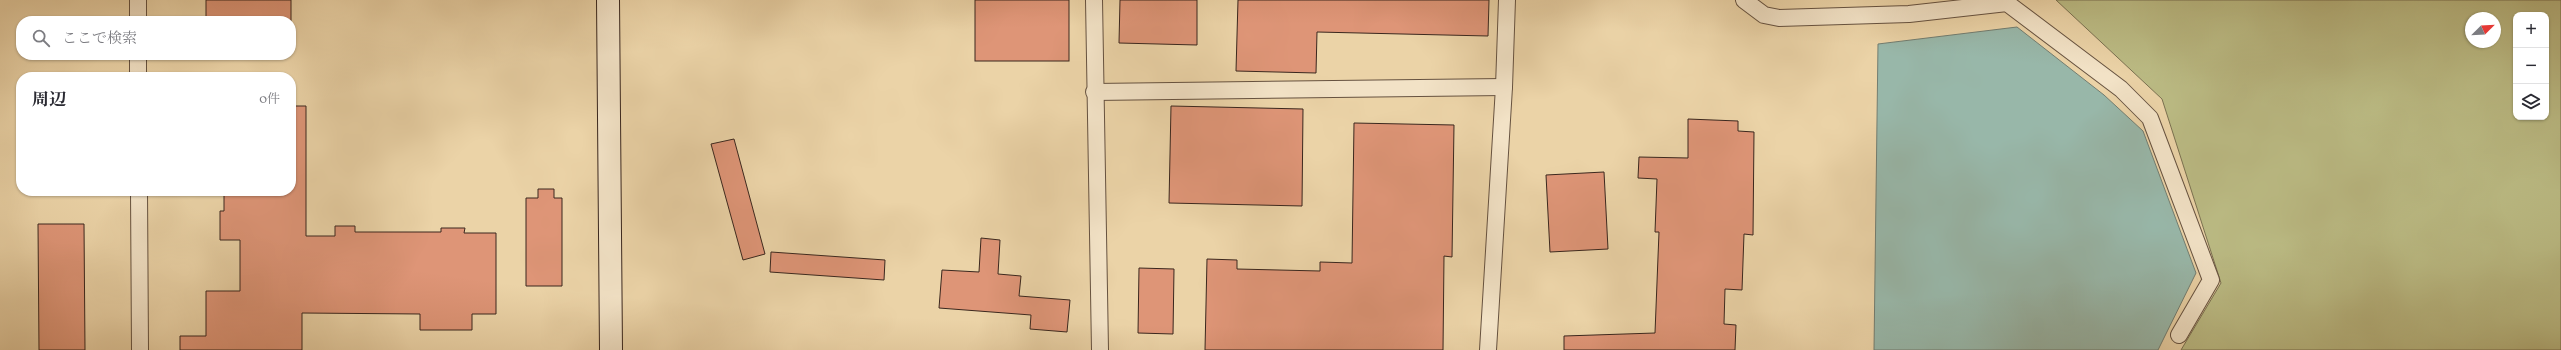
<!DOCTYPE html>
<html lang="ja">
<head>
<meta charset="utf-8">
<style>
	:root { --surface:#fff; --page:#f7f7f7; --text:#2b2b33; --muted:#7c7c81; --line:#e1e1e2 }
	body { margin:0; font-family:Vollkorn,"Noto Serif JP",serif; background:var(--page); color:var(--text) }
	.controls { position:absolute; right:12px; top:12px; display:grid; overflow:hidden; border-radius:8px; box-shadow:0 1px 3px #0004 }
	.controls button { width:36px; height:36px; display:grid; place-items:center; padding:0; border:0; border-bottom:1px solid var(--line); background:var(--surface); color:var(--text); font:20px sans-serif }
	.compass { position:absolute; left:2465px; top:12px; width:36px; height:36px; border-radius:50%; background:var(--surface); box-shadow:0 1px 3px #0004; rotate:66deg }
	.list { margin:0; padding:0; list-style:none }
	h2 { display:flex; justify-content:space-between; align-items:center; height:52px; margin:0; padding:0 16px; font-size:17px }
	h2 small { font-size:13px; font-weight:400; color:var(--muted) }
	.icon { flex:none; width:22px; height:22px; fill:none; stroke:currentColor; stroke-width:2; stroke-linecap:round; stroke-linejoin:round }
	.map { position:relative; flex:none; width:2561px; height:350px; overflow:hidden }
	.search { position:absolute; background:var(--surface); box-shadow:0 1px 3px #0004; left:16px; top:16px; width:280px; height:44px; display:flex; align-items:center; gap:10px; box-sizing:border-box; padding:0 14px; border-radius:16px; color:var(--muted); font-size:15px }
	.panel { position:absolute; background:var(--surface); box-shadow:0 1px 3px #0004; left:16px; top:72px; width:280px; height:124px; border-radius:16px }
	.map>svg:first-child { display:block }
	.green { fill:#bbbb84; stroke:#7a7151; fill-rule:evenodd }
	.water { fill:#98b7a9; stroke:#727d71 }
	.building { fill:#de9577; stroke:#3a271e }
	.lines { fill:none; stroke-linecap:round; stroke-linejoin:round }
	.street-casing { stroke:#665240; stroke-width:18 }
	.secondary-casing { stroke:#3a271e; stroke-width:24 }
	.street { stroke:#f2e2c6; stroke-width:16 }
	.secondary { stroke:#f2e2c6; stroke-width:22 }
</style>
</head>
<body>
<div class="map">
<svg width="2561" height="350" viewBox="0 0 2561 350">
	<rect width="100%" height="100%" fill="#ebd3a7"/>
	<filter id="stains"><feTurbulence type="fractalNoise" baseFrequency=".005" numOctaves="4"/><feColorMatrix values="0 0 0 0 .2 0 0 0 0 .09 0 0 0 0 .02 0 0 0 .5 -.17"/></filter>
	<radialGradient id="worn" r=".72"><stop offset=".6" stop-color="#630" stop-opacity="0"/><stop offset="1" stop-color="#630" stop-opacity=".3"/></radialGradient>
	<!-- green -->
	<path class="green" d="M2056,0H2561V350H2181L2221,283L2162,99ZM2516,15H2546V117H2516ZM2471,18H2495V42H2471Z"/>
	<!-- water -->
	<polygon class="water" points="2017,27 2104,95 2143,131 2196,273 2158,350 1874,350 1878,44"/>
	<!-- building -->
	<g class="building">
		<rect x="206" y="0" width="85" height="21"/>
		<rect x="975" y="0" width="94" height="61"/>
		<polygon points="1120,0 1197,0 1197,45 1119,43"/>
		<polygon points="1238,0 1489,0 1488,36 1317,32 1316,73 1236,71"/>
		<polygon points="291,106 306,106 306,236 335,236 335,226 355,226 355,232 441,232 441,228 465,228 464,233 496,233 496,314 472,314 472,330 420,330 420,314 302,313 302,350 180,350 180,336 206,336 206,291 240,291 240,240 220,240 220,211 224,211 224,191 291,191"/>
		<polygon points="1171,106 1303,109 1302,206 1169,203"/>
		<polygon points="1688,119 1738,121 1738,131 1754,132 1753,235 1744,234 1742,290 1725,289 1724,324 1736,325 1735,350 1564,350 1564,336 1655,333 1659,232 1655,232 1657,179 1638,178 1639,157 1688,158"/>
		<polygon points="1354,123 1454,125 1452,257 1444,256 1443,350 1205,350 1207,259 1237,260 1237,269 1320,271 1320,262 1352,263"/>
		<polygon points="734,139 765,254 743,260 711,144"/>
		<polygon points="1604,172 1608,249 1550,252 1546,175"/>
		<polygon points="538,189 554,189 554,198 562,198 562,286 526,286 526,198 538,198"/>
		<polygon points="38,224 84,224 85,350 39,350"/>
		<polygon points="981,238 1000,240 998,274 1021,276 1019,296 1070,300 1067,332 1030,329 1031,315 939,308 942,270 979,272"/>
		<polygon points="771,252 885,260 884,280 770,272"/>
		<polygon points="1139,268 1174,269 1173,334 1138,333"/>
	</g>
	<g class="lines">
		<!-- street casing -->
		<g class="street-casing">
			<g id="street">
				<polyline points="138,0 138,21"/>
				<polyline points="1094,0 1100,350"/>
				<polyline points="1744,0 1764,15 1779,18 1909,14 2007,3 2121,89 2150,118 2211,280 2179,335"/>
				<polyline points="138,55 138,77"/>
				<polyline points="1094,92 1504,87"/>
				<polyline points="139,191 140,350"/>
				<polyline points="1488,350 1504,87 1507,0"/>
			</g>
		</g>
		<!-- secondary casing -->
		<g class="secondary-casing">
			<polyline id="secondary" points="608,0 611,350"/>
		</g>
		<!-- street -->
		<use href="#street" class="street"/>
		<!-- secondary -->
		<use href="#secondary" class="secondary"/>
	</g>
	<rect width="100%" height="100%" filter="url(#stains)"/>
	<rect width="100%" height="100%" fill="url(#worn)"/>
</svg>
<div class="controls">
<button>+</button>
<button>−</button>
<button><svg class="icon" aria-label="layers" viewBox="0 0 24 24"><path d="M12 4l9 5-9 5-9-5zM3 14l9 5 9-5"/></svg></button>
</div>
<svg class="compass" viewBox="-18 -18 36 36"><path d="M0-13l5 13h-10z" fill="#e53935"/><path d="M0 13l5-13h-10z" fill="#7c7c81"/></svg>
<div class="search"><svg class="icon" aria-label="search" viewBox="0 0 24 24"><circle cx="10" cy="10" r="6"/><path d="M15 15l6 6"/></svg>ここで検索</div>
<section class="panel">
<h2>周辺<small>0件</small></h2>
<ul class="list">
</ul>
</section>
</div>
</body>
</html>
